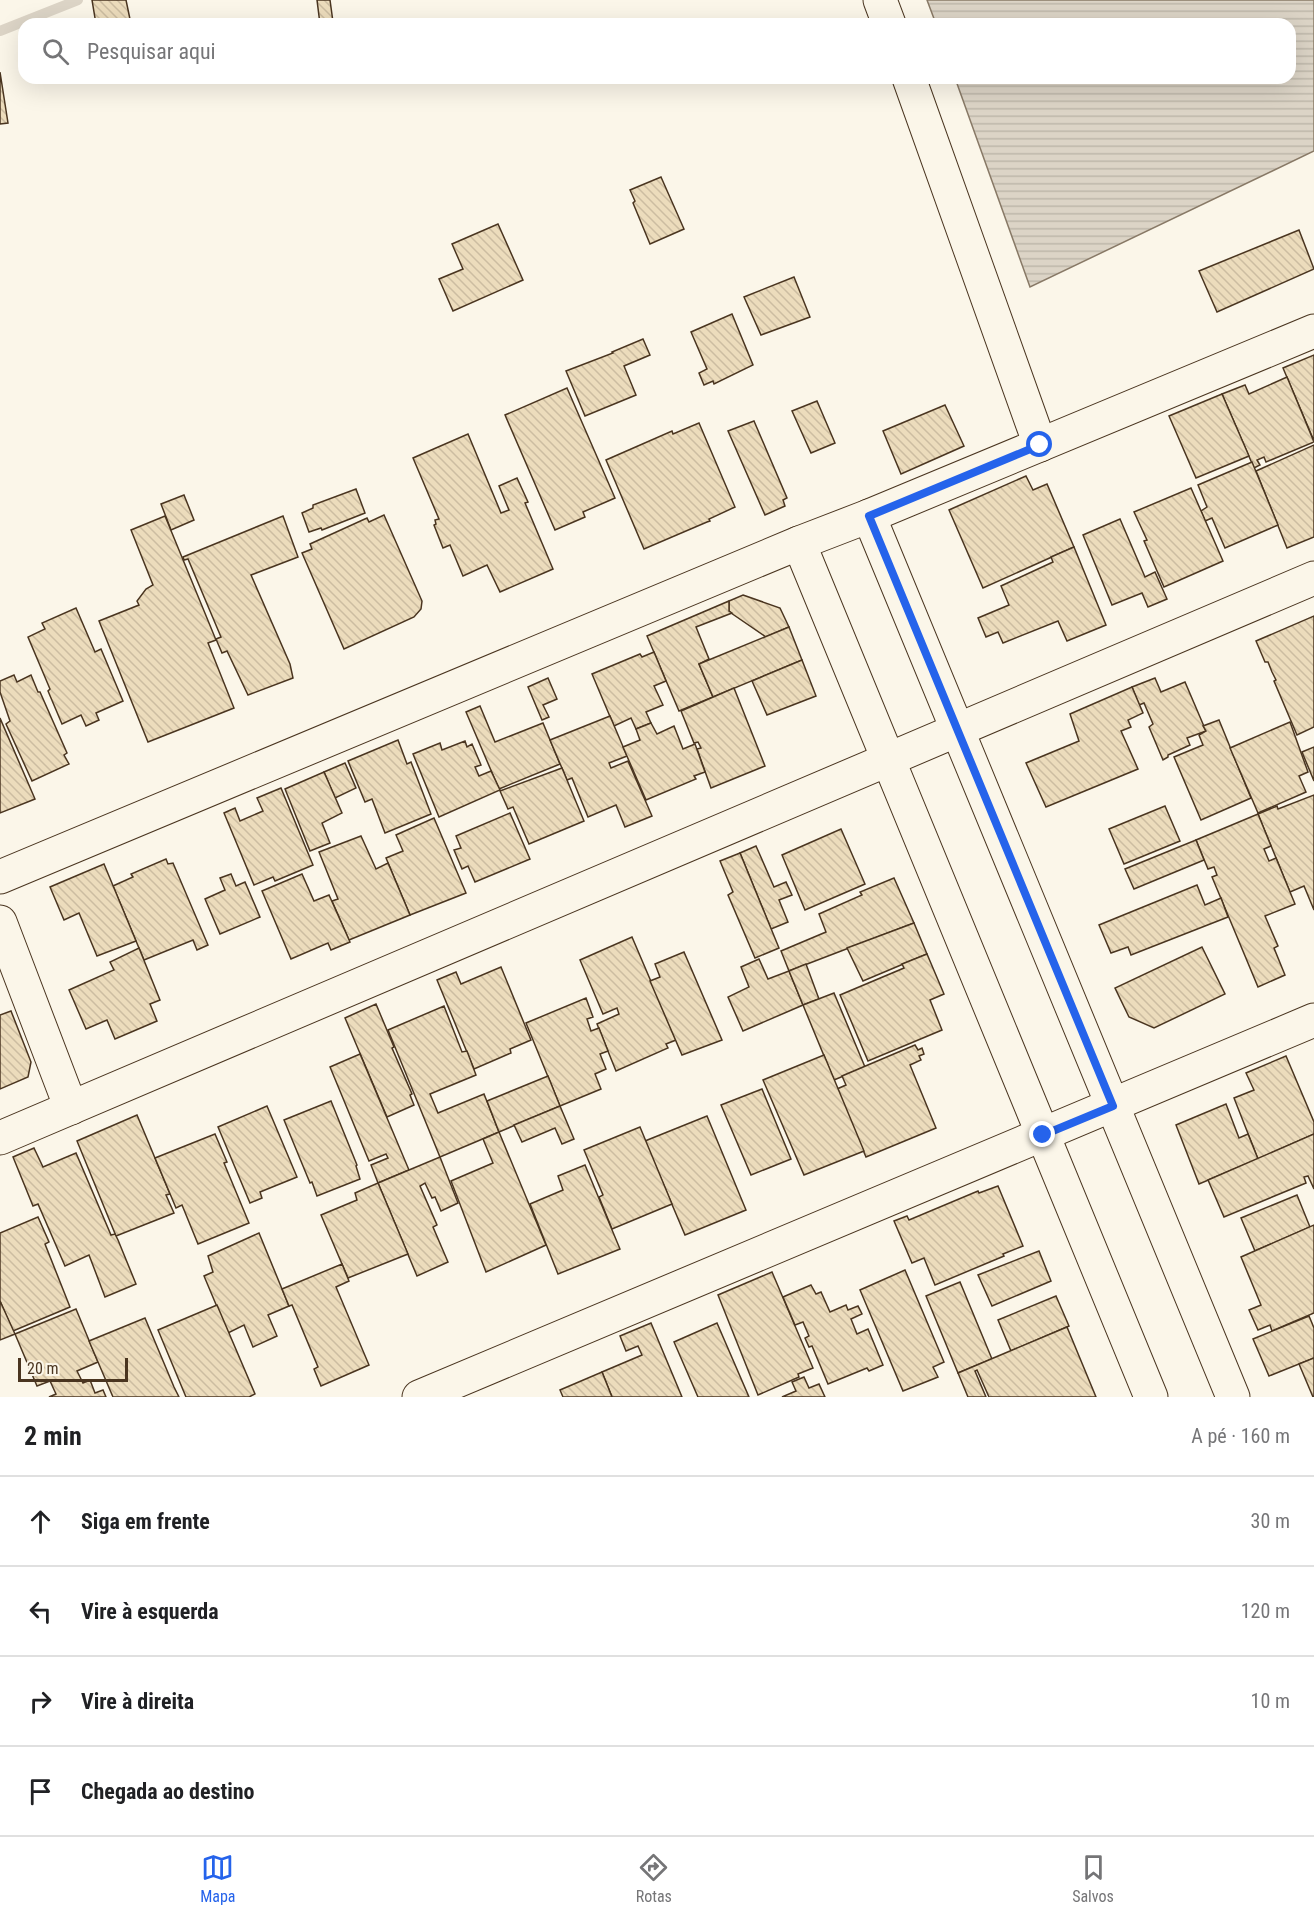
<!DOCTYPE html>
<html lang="pt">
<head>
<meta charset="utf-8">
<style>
	:root { --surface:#fff; --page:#f2f2f2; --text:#202124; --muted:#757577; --line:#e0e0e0; --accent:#2563eb }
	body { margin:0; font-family:"Roboto Condensed",sans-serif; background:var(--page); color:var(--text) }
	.scale { position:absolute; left:18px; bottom:15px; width:110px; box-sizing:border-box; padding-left:6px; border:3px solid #4a3520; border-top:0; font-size:16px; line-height:21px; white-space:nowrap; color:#4a3520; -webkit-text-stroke:4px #fbf6e9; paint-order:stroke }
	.stop { position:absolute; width:18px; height:18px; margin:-14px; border:4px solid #2563eb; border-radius:50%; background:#fff }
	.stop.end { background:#2563eb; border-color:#fff; box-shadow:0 2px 6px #0008 }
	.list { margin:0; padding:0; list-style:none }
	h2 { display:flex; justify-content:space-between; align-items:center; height:78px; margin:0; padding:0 24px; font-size:26px }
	h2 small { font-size:20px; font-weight:400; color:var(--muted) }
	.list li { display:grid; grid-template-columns:39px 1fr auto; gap:18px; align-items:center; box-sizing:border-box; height:90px; padding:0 24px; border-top:2px solid var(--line) }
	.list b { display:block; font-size:22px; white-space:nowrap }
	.list em { font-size:20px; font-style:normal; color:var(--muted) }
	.icon { flex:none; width:33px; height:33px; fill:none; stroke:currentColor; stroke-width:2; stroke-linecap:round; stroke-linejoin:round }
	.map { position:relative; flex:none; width:1314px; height:1397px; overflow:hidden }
	.search { position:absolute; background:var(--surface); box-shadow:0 6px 24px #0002; left:18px; right:18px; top:18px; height:66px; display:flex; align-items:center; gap:15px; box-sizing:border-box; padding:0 21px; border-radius:18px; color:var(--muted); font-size:22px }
	.sheet { height:438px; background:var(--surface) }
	nav { display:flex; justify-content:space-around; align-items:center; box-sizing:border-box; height:84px; border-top:2px solid var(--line); background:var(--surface); font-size:16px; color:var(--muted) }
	nav a { display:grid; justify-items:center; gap:3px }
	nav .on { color:var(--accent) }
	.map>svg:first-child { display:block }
	.water { fill:url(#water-rules); stroke:#887966; stroke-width:1.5 }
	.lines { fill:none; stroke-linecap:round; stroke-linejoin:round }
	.stream { stroke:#dcd4c6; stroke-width:10 }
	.building { fill:url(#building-back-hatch); stroke:#4a3520; stroke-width:1.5 }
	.minor-casing { stroke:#4a3520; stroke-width:35 }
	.minor { stroke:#fbf6e9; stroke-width:33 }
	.route { stroke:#2563eb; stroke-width:8 }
</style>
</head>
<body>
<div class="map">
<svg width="1314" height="1397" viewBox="0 0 1314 1397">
	<defs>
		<pattern id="water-rules" width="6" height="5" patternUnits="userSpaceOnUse" patternTransform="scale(1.5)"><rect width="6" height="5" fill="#dcd4c6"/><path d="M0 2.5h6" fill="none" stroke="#beb7aa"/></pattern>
		<pattern id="building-back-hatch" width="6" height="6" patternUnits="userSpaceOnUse" patternTransform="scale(1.5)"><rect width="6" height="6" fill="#ecdcbc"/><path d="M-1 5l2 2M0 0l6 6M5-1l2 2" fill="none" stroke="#ccbda1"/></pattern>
	</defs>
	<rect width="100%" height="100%" fill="#fbf6e9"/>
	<!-- water -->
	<polygon class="water" points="927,0 1314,0 1314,151 1030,287 955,78 1290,78 1290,24 936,24"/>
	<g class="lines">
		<!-- stream -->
		<polyline class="stream" points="0,31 78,0"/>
	</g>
	<!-- building -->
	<g class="building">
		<polygon points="92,0 126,0 131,24 96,24"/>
		<polygon points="317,0 330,0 333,22 320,24"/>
		<polygon points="0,72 8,123 0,124"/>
		<polygon points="661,177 684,229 650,244 633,203 635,201 630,190"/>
		<polygon points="498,224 523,280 453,311 439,279 463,269 452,244"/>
		<polygon points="1299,230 1314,269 1217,312 1199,271"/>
		<polygon points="794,277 810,317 761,335 744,297"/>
		<polygon points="732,314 753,365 714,384 713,381 704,385 699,373 707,369 691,332"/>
		<polygon points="643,339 650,355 624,366 636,395 585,416 566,371 613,353 612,352"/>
		<polygon points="1314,355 1314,441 1283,368"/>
		<polygon points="1287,377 1314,442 1266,462 1264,457 1257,460 1260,465 1254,468 1222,394 1245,385 1249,394"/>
		<polygon points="567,388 615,498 583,512 585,517 555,530 505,415"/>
		<polygon points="1222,394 1249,456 1196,478 1169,416"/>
		<polygon points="817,401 835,443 811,453 792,411"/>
		<polygon points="945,405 964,446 901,474 883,431"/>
		<polygon points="754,421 787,498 783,500 785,506 765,515 728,431"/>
		<polygon points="699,423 735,507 709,519 710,521 707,522 644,549 606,460 672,431 673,434"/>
		<polygon points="468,434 501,513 509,510 499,486 517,478 528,502 525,503 553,569 500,592 487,565 463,576 450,545 443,548 434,525 436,524 435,520 439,519 413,458"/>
		<polygon points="1314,445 1314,537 1287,548 1256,471"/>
		<polygon points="1252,462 1278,525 1225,548 1212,518 1205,521 1201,511 1207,507 1198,485"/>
		<polygon points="1026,476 1033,490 1047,484 1074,547 983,588 949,510"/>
		<polygon points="1191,488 1223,561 1164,587 1144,541 1147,540 1134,512"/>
		<polygon points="356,489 365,513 322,530 321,528 309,532 302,513 313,508 313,505"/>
		<polygon points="184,495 194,520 171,530 161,504"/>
		<polygon points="384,515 422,601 421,609 414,617 344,649 302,553 312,549 310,544 367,518 369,522"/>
		<polygon points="165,516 216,640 208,643 234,708 148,742 99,621 139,605 137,601 146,589 153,585 131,530"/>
		<polygon points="283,516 298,557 251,575 290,664 293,678 248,695 227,651 222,653 216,639 221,637 188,559 184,560 183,557"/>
		<polygon points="1120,519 1145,577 1155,572 1167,599 1148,607 1142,593 1112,605 1083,535"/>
		<polygon points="1074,547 1106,625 1067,641 1058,621 1003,643 998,632 986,637 978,618 1009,605 1001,586 1053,562 1051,557"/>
		<polygon points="743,595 780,608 789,627 766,637 731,613 729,611 729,601"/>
		<polygon points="729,601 729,611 732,613 696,627 709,659 699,664 713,697 679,711 647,636"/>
		<polygon points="76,608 95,652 101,649 123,701 96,713 99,720 86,726 81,715 62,724 48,691 50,689 28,637 45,629 42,623"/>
		<polygon points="1314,616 1314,727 1297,735 1274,681 1276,680 1272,672 1268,662 1265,662 1256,641"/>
		<polygon points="789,627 802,660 713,697 699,664"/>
		<polygon points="654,652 666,681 654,686 663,705 646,712 651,723 636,729 631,718 614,726 592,674 640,654 642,657"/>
		<polygon points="802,660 816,696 767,715 752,681"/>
		<polygon points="14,675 17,682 31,675 38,692 40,692 67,753 64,755 69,764 32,781 6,724 10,721 0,692 0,681"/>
		<polygon points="548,678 557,699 543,705 549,717 542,720 528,687"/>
		<polygon points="1155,678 1161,692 1185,682 1206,731 1187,738 1190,745 1168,755 1168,757 1163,760 1149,727 1153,724 1144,703 1139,705 1132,687"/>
		<polygon points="1132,687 1143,713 1128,720 1131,727 1121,731 1138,769 1046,807 1026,763 1079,741 1070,714"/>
		<polygon points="734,688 765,766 711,788 697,749 701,748 698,742 694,743 681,711"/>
		<polygon points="480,706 495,742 543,723 560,764 499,789 466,712"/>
		<polygon points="610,716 627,756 609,763 611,768 628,761 652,816 625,827 616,805 588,817 572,778 567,780 550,740"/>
		<polygon points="0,718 35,799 0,813"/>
		<polygon points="1219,720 1251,798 1201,820 1174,757 1203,745 1199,735 1206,731 1203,726"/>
		<polygon points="1290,722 1308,772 1299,776 1306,792 1258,813 1230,748"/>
		<polygon points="651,723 657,734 674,726 683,749 695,744 705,772 694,776 696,779 646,800 623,747 640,740 636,729"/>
		<polygon points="398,740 407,764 411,762 431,814 385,833 372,799 365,802 348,761"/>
		<polygon points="465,741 467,747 472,744 481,765 475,767 479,776 491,771 500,790 439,817 413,754 440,743 442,750"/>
		<polygon points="1314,747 1314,781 1302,752"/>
		<polygon points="345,763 356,788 335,798 324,772"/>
		<polygon points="562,768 584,821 529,844 513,807 508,809 500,791"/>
		<polygon points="324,772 342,813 322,823 330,843 310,851 285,789"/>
		<polygon points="281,788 313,865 275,881 273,877 254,885 224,813 235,808 240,821 263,811 257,798"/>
		<polygon points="1314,795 1314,910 1304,886 1290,892 1258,814 1277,806 1278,809"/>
		<polygon points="1165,806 1180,841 1124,864 1109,829"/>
		<polygon points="510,813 530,859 475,882 468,866 462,869 454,850 461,848 456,836"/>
		<polygon points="1258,814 1271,846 1264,849 1269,861 1276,858 1295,904 1265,916 1278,946 1274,948 1285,975 1258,987 1212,877 1217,875 1214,867 1208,869 1196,840"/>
		<polygon points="434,818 466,893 410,915 386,858 403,851 396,835"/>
		<polygon points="841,829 865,884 805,910 782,855"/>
		<polygon points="361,836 376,869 388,863 410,915 349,940 332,901 338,899 319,852"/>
		<polygon points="1196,840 1204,860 1134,889 1125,869"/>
		<polygon points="756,846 774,887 786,882 792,895 779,900 788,922 771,929 740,853"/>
		<polygon points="740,853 779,948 755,958 728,895 733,892 720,861"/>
		<polygon points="166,859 168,864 173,863 208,945 197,950 193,940 144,960 113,886 133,877 131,874"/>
		<polygon points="104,864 136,941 97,956 79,913 64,920 50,887"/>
		<polygon points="231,874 236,886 245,882 260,917 220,934 205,899 225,890 220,878"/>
		<polygon points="302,874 314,901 329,895 350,942 331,950 328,943 291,959 262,891"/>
		<polygon points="894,878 914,923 789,971 781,951 826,932 819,914 862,895 860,892"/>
		<polygon points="1197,885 1205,905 1221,898 1228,917 1131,955 1128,947 1111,953 1099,925"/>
		<polygon points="914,923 927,954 863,981 847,948"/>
		<polygon points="632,937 676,1040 666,1044 668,1048 616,1071 597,1024 619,1014 617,1008 603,1014 580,960"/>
		<polygon points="1202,947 1225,994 1154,1028 1129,1017 1115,988"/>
		<polygon points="139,948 160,1000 150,1004 157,1021 115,1039 107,1020 86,1029 69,990 114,970 110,962"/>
		<polygon points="684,952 722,1040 682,1055 650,981 660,977 655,964"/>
		<polygon points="927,954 944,994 930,1000 942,1030 868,1061 840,995 904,968 902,964"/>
		<polygon points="759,959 768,979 789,971 803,1005 743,1031 728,997 749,987 741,967"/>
		<polygon points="806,964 819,999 803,1005 789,971"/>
		<polygon points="501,967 531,1040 510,1049 511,1053 474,1069 437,980 456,972 461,984"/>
		<polygon points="834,993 865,1067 834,1080 803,1005"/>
		<polygon points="586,998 593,1017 587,1019 591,1031 599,1028 608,1051 600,1054 606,1069 595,1074 601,1089 560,1106 526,1023"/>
		<polygon points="376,1004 394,1047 392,1048 412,1094 410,1095 414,1105 387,1117 345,1018"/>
		<polygon points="444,1006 462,1052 467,1051 476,1075 430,1094 438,1113 484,1094 499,1132 440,1157 388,1030"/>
		<polygon points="11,1011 31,1062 28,1077 0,1089 0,1015"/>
		<polygon points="915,1045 918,1050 922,1048 924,1054 919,1056 921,1060 910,1065 936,1128 866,1157 837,1089 846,1085 842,1076"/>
		<polygon points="360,1054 409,1170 378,1183 371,1165 388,1158 386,1154 369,1161 330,1067"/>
		<polygon points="824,1055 864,1151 804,1175 763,1080"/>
		<polygon points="1286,1056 1314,1122 1314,1134 1258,1159 1234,1098 1254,1090 1246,1073"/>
		<polygon points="548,1076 560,1106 499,1132 487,1101"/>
		<polygon points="762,1089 791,1159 751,1175 721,1105"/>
		<polygon points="331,1101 357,1165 356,1166 360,1179 317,1196 312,1182 310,1183 284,1120"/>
		<polygon points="1226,1104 1239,1138 1248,1134 1258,1159 1199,1184 1176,1125"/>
		<polygon points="267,1106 297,1177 260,1192 262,1198 250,1203 218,1127"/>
		<polygon points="560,1106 574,1139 562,1144 555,1128 522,1142 514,1125"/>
		<polygon points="137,1115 170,1194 166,1195 174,1213 116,1236 77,1141"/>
		<polygon points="707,1116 746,1210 685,1235 645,1141"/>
		<polygon points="640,1127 672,1204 612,1229 599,1197 603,1195 584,1150"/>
		<polygon points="499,1132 546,1245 486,1272 451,1181 493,1163 483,1139"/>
		<polygon points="215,1134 227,1162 224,1163 249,1223 198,1244 182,1205 176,1208 155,1158"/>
		<polygon points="1314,1134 1314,1189 1308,1176 1304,1177 1306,1183 1224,1217 1208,1180"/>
		<polygon points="34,1148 43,1167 76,1153 111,1235 115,1234 118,1240 136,1284 105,1297 89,1255 65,1266 38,1204 33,1206 13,1157"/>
		<polygon points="440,1157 458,1203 441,1211 435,1197 432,1198 425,1183 420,1186 437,1225 433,1227 448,1262 417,1276 378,1183"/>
		<polygon points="585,1165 620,1249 558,1274 530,1204 563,1190 558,1176"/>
		<polygon points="378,1183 408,1254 348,1278 321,1215 357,1200 355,1193"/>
		<polygon points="998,1186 1023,1246 1003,1254 1004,1256 935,1285 924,1258 912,1263 894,1221 907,1216 909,1220 978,1191 979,1193"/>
		<polygon points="1297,1195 1310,1227 1255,1251 1241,1218"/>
		<polygon points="38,1217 49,1242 45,1244 70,1307 13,1331 0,1301 0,1233"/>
		<polygon points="1314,1225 1314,1313 1272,1331 1270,1325 1258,1330 1249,1310 1261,1305 1241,1257"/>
		<polygon points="259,1233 289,1306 268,1315 277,1336 253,1347 244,1325 228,1333 204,1276 213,1272 208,1256"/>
		<polygon points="1039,1251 1051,1281 992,1306 978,1275"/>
		<polygon points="342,1264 349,1281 336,1287 369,1365 321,1386 314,1369 318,1367 292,1305 289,1306 282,1289"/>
		<polygon points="905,1270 944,1362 933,1367 938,1377 903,1391 860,1290"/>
		<polygon points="772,1272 813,1368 798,1374 799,1377 758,1395 718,1295"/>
		<polygon points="960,1282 992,1359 958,1373 926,1296"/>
		<polygon points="811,1285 816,1294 821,1292 830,1312 846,1305 848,1310 858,1306 862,1314 851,1319 857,1334 868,1329 883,1365 869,1371 867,1368 828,1384 812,1346 809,1347 805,1338 809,1336 803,1322 795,1325 783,1297"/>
		<polygon points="1056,1296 1069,1326 1011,1351 998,1320"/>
		<polygon points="0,1301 15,1334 0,1340"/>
		<polygon points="217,1305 255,1394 249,1397 186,1397 158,1330"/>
		<polygon points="76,1309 98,1362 77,1371 83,1383 90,1380 95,1393 103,1390 106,1397 49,1397 56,1394 50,1381 37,1386 15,1334"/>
		<polygon points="1309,1316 1314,1328 1314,1358 1269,1376 1253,1339"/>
		<polygon points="145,1318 174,1387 179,1397 113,1397 89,1341"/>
		<polygon points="651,1323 682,1397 612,1397 602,1372 642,1355 638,1346 626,1351 620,1336"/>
		<polygon points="717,1323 749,1397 698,1397 674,1342"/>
		<polygon points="1067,1327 1096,1397 989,1397 977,1370 975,1371 986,1397 968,1397 958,1373"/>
		<polygon points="1314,1358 1314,1397 1313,1397 1299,1364"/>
		<polygon points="602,1372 612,1397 563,1397 560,1390"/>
		<polygon points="804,1377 809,1388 819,1384 825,1397 782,1397 796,1391 792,1382"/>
	</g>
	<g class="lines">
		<!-- minor casing -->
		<g class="minor-casing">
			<g id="minor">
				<polyline points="880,0 889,24"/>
				<polyline points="909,78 1040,445"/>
				<polyline points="869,516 1233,1397"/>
				<polyline points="799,543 1151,1397"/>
				<polyline points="0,877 799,543 869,516 1314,331"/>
				<polyline points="0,922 71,1108"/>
				<polyline points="0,1138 1314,578"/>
				<polyline points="419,1397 1314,1020"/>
			</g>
		</g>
		<!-- minor -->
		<use href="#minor" class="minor"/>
	</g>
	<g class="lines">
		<!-- route -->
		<polyline class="route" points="1040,445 869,516 1113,1106 1043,1135"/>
	</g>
</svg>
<div class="scale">20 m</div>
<div class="stop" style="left:1040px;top:445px"></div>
<div class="stop end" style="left:1043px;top:1135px"></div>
<div class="search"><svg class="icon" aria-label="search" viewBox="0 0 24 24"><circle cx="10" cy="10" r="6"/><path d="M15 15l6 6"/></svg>Pesquisar aqui</div>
</div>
<section class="sheet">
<h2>2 min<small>A pé · 160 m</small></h2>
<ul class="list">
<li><svg class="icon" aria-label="ahead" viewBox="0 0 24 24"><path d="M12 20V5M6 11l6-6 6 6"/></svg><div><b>Siga em frente</b></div><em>30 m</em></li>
<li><svg class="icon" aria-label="left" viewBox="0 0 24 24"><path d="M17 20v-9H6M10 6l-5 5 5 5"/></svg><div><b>Vire à esquerda</b></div><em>120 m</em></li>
<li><svg class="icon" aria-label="right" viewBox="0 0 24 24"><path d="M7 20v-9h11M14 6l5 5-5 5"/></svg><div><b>Vire à direita</b></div><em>10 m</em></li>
<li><svg class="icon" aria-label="arrive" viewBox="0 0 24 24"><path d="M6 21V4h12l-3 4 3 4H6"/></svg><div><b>Chegada ao destino</b></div></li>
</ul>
</section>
<nav>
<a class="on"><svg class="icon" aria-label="map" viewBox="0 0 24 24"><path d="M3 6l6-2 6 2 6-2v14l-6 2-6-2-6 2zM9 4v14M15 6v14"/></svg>Mapa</a>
<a><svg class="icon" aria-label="directions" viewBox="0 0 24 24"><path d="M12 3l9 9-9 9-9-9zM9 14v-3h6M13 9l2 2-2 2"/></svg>Rotas</a>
<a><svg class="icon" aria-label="saved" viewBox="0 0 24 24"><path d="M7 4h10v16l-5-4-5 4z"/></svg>Salvos</a>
</nav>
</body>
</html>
